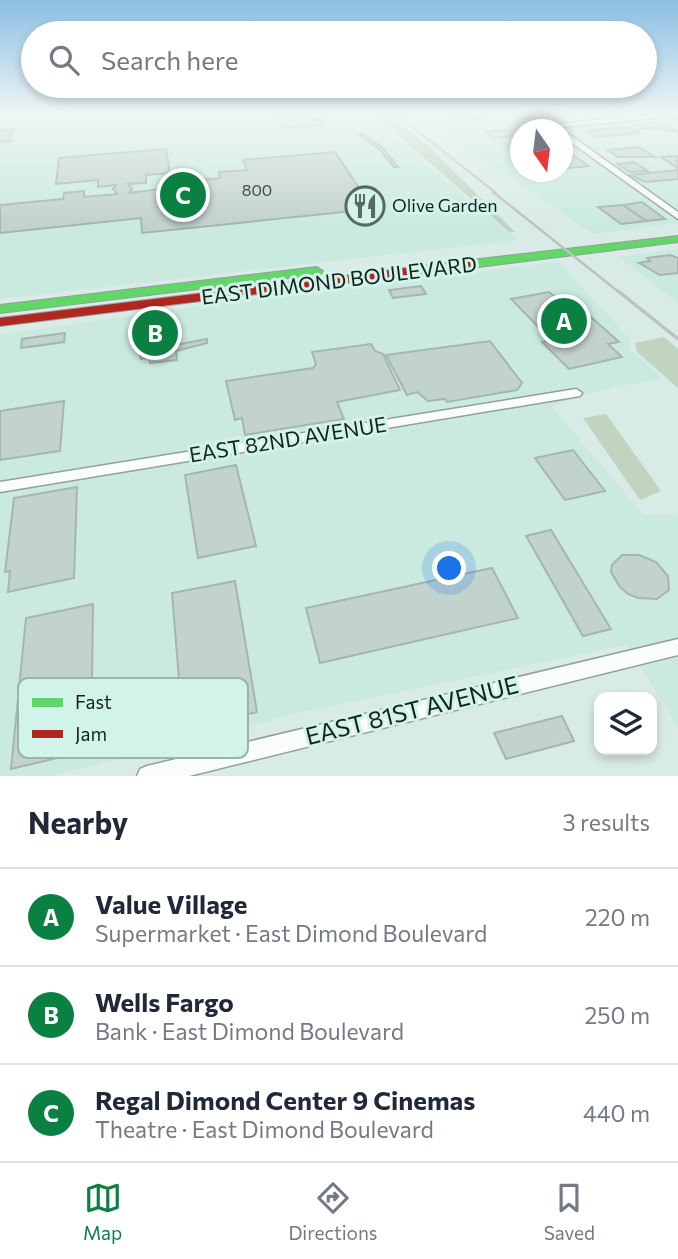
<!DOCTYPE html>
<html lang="en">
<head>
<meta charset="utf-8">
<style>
	:root { --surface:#fff; --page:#f2f2f3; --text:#1f2937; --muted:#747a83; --line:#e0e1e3; --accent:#0b8043 }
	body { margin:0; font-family:Commissioner,sans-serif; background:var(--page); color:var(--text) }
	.controls { position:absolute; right:21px; bottom:21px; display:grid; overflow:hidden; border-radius:14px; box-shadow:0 4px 10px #0003 }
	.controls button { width:63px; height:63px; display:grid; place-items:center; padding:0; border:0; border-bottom:2px solid var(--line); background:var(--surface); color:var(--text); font:35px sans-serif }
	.compass { position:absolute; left:510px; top:119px; width:63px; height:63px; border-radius:50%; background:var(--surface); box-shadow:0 4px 10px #0003; rotate:166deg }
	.you { position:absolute; left:450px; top:569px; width:24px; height:24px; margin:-18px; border:5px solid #fff; border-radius:50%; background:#1a73e8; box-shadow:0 0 0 10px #1a73e833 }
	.badge { display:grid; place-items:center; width:46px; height:46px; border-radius:50%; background:var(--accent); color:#fff; font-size:23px; font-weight:700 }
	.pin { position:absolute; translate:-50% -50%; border:4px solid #fff; box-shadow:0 2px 7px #0006 }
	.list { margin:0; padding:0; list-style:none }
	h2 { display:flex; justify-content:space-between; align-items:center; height:91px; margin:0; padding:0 28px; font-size:30px }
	h2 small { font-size:23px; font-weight:400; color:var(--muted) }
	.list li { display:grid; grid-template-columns:46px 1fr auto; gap:21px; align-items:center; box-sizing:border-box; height:98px; padding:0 28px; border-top:2px solid var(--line) }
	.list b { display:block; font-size:26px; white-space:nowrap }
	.list p { margin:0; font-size:23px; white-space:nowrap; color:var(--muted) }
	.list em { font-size:23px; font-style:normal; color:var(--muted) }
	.icon { flex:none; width:38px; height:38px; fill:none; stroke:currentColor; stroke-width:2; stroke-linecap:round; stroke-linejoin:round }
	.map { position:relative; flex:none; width:678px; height:776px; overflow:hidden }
	.search { position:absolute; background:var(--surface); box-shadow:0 4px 10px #0003; left:21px; right:21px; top:21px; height:77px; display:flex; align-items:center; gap:18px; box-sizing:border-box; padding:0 24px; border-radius:38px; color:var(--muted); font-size:26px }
	.sheet { height:385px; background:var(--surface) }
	nav { display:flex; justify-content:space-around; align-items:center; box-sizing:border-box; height:98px; border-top:2px solid var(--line); background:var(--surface); font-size:19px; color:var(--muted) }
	nav a { display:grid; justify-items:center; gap:4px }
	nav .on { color:var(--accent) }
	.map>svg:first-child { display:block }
	.built { fill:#caeae0; fill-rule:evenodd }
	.green { fill:#c1d4bf }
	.building { fill:#c2d2cf; stroke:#a5b5b2; stroke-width:2 }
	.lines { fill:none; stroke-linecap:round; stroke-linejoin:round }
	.street-casing { stroke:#92a09c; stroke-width:3 }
	.fast-casing { stroke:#92a09c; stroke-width:2 }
	.jam-casing { stroke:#92a09c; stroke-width:2 }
	.street { fill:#f9fcfb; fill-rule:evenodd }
	.fast { fill:#63d668; fill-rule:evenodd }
	.jam { fill:#b3261e; fill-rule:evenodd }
	.rail-far2 { stroke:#bdc1c0; stroke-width:2 }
	.rail-far1 { stroke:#bdc1c0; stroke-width:2.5 }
	.rail { stroke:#bdc1c0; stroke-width:3.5 }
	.labels { text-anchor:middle; stroke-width:6; stroke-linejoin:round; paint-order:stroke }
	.far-number-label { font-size:16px; fill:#404d4a }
	.far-poi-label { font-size:18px; fill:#14211d; stroke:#d1f3e9; text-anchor:start }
	.street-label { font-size:21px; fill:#14211d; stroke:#d1f3e9 }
	.near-street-label { font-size:24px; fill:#14211d; stroke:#d1f3e9 }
	.key { fill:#d1f3e9; stroke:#98b4ac; stroke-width:2 }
	.key-label { font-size:19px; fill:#14211d }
</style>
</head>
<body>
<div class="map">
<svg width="678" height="776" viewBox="0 0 678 776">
	<rect width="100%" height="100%" fill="#d9ebe6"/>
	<!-- built -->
	<g class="built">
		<polygon points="0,114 365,114 518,240 0,299"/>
		<path d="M429,114H678V223L593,234L447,135L453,132ZM520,130H562V172H520Z"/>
		<polygon points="678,249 678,303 619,257"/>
		<polygon points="559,262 629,338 631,350 663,379 612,387 551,406 644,515 678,514 678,728 627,645 303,712 50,776 0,776 0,335 230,301"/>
	</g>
	<!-- green -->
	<g class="green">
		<polygon points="374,114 389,114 425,143 515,232 509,232"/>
		<polygon points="664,337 678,349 678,388 637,352 635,343"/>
		<polygon points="606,414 661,491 640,500 583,418"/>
	</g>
	<!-- building -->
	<g class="building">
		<polygon points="274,114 288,114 292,121 321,119 325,125 283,128 280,122 272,118"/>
		<polygon points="491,114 484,118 457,121 451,115"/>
		<polygon points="656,122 667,126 678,132 658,128 644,129 635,124"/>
		<polygon points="626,127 641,133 596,137 586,131"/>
		<polygon points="15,129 9,136 12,141 0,142 0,130"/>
		<polygon points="519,129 520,135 493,138 486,132"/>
		<polygon points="363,134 384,149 398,167 394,167 380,150 359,135"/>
		<polygon points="639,147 655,157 618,157 608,150"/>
		<polygon points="166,149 170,173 146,175 146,183 128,184 132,189 129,193 175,187 174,182 220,178 219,172 247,170 243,160 335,152 373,209 142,233 141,218 0,233 0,205 63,199 64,193 84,191 84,197 117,194 113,189 116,185 98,187 98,180 56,184 59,158"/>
		<polygon points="562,149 564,149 589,166 562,169"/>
		<polygon points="678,156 677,168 661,157"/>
		<polygon points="634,162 648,171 630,172 617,164"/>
		<polygon points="678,170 678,179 646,182 629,175"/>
		<polygon points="642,202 665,219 646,221 623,205"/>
		<polygon points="623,205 646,221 621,224 598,207"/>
		<polygon points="670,255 678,258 678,273 660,275 639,263 650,261 647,258"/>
		<polygon points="421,286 426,294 393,298 389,290"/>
		<polygon points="549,292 561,302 572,300 619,342 608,344 622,357 569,369 542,342 551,340 511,299"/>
		<polygon points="65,333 64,342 21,348 22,339"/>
		<polygon points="173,333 175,345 207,339 207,343 176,351 177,360 150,363 149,358 141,359 140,356 149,355 147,346 153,345 154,341 163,339 163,335"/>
		<polygon points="490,341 522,383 517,390 447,402 445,399 428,401 417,392 407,395 386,355"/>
		<polygon points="371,344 375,351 383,354 400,390 337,402 344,419 245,435 242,418 235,420 226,381 313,368 316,364 312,352"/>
		<polygon points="64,401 60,451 0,460 0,411"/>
		<polygon points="573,450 605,491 565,500 535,458"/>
		<polygon points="236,465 256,546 198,558 185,475"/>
		<polygon points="77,487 74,578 8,592 10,571 5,572 14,498"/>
		<polygon points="551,530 611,629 583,636 526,536"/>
		<polygon points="622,555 639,555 656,562 668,576 669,590 657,599 638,598 628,594 620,587 611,572 612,565"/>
		<polygon points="492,568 518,618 320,663 306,608"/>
		<polygon points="235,581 257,712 183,729 172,593"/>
		<polygon points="93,604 91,750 11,769 26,618"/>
		<polygon points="562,716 574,741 506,759 494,733"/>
	</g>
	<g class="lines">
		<!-- street casing -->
		<g class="street-casing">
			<g id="street">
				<polygon points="658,114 678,114 678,116 562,127 563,130 678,212 678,219 562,136 562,130 557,130 554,126 557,124"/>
				<polygon points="576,389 582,393 580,396 0,492 0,482"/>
				<polygon points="678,639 678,655 189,776 137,776 140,769 147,766"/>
			</g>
		</g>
		<!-- fast casing -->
		<g class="fast-casing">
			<g id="fast">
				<polygon points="678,236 678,242 471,268 465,264 471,260"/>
				<polygon points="317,267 323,271 321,274 0,313 0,305"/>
			</g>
		</g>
		<!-- jam casing -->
		<g class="jam-casing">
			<polygon id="jam" points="471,260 475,261 475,267 0,326 0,318"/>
		</g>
		<!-- street -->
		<use href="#street" class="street"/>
		<!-- fast -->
		<use href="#fast" class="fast"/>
		<!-- jam -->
		<use href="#jam" class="jam"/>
		<!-- rail-far2 -->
		<polyline class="rail-far2" points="396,114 496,193"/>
		<!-- rail-far1 -->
		<polyline class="rail-far1" points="493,192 620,293"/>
		<!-- rail -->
		<polyline class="rail" points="618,291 678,339"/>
	</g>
	<!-- sky -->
	<linearGradient id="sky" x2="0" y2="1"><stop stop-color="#8bbee2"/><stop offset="0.51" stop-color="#eef6f4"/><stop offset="1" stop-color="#eef6f4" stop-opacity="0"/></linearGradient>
	<rect width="678" height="223" fill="url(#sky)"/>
	<!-- icons -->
	<defs>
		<g id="restaurant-ring" transform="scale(2.0125)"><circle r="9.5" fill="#d1f3e9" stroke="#596863" stroke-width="1.5"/><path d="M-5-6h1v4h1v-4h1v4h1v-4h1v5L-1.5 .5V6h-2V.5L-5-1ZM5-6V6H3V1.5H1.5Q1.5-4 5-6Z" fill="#596863"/></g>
	</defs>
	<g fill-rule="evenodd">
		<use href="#restaurant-ring" x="365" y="206"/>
	</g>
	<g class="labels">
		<!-- far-number labels -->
		<g class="far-number-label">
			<text x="257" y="196">800</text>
		</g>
		<!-- far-poi labels -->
		<g class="far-poi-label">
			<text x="392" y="212">Olive Garden</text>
		</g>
		<!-- street labels -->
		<g class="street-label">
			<text transform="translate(339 281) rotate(-7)" y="7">EAST DIMOND BOULEVARD</text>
			<text transform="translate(288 440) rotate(-9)" y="7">EAST 82ND AVENUE</text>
		</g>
		<!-- near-street labels -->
		<g class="near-street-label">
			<text transform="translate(412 711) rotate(-14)" y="8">EAST 81ST AVENUE</text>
		</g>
	</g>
	<!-- legend -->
	<rect x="18" y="678" width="230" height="80" rx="10" class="key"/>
	<rect x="32" y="698" width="31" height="9" fill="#63d668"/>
	<rect x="32" y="730" width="31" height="8" fill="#b3261e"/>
	<g class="key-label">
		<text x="75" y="709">Fast</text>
		<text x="75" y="741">Jam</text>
	</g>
</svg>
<div class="controls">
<button><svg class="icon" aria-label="layers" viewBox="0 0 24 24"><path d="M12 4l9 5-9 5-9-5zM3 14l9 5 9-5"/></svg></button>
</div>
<svg class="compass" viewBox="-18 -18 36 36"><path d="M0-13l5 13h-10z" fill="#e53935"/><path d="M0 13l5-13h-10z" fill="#747a83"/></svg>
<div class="you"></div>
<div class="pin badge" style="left:564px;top:321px">A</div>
<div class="pin badge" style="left:155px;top:333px">B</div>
<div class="pin badge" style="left:183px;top:195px">C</div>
<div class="search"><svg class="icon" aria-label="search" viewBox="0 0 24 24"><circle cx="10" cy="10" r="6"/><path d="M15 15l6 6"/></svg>Search here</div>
</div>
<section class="sheet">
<h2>Nearby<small>3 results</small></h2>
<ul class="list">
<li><span class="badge">A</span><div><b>Value Village</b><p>Supermarket · East Dimond Boulevard</p></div><em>220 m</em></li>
<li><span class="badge">B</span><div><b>Wells Fargo</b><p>Bank · East Dimond Boulevard</p></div><em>250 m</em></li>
<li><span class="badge">C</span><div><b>Regal Dimond Center 9 Cinemas</b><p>Theatre · East Dimond Boulevard</p></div><em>440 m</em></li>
</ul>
</section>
<nav>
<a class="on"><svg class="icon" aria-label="map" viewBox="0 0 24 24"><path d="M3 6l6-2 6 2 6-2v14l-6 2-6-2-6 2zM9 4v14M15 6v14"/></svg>Map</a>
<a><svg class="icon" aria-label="directions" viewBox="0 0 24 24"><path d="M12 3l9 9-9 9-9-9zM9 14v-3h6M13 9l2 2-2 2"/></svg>Directions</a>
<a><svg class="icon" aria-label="saved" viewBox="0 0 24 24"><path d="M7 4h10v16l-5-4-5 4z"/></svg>Saved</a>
</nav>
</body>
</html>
